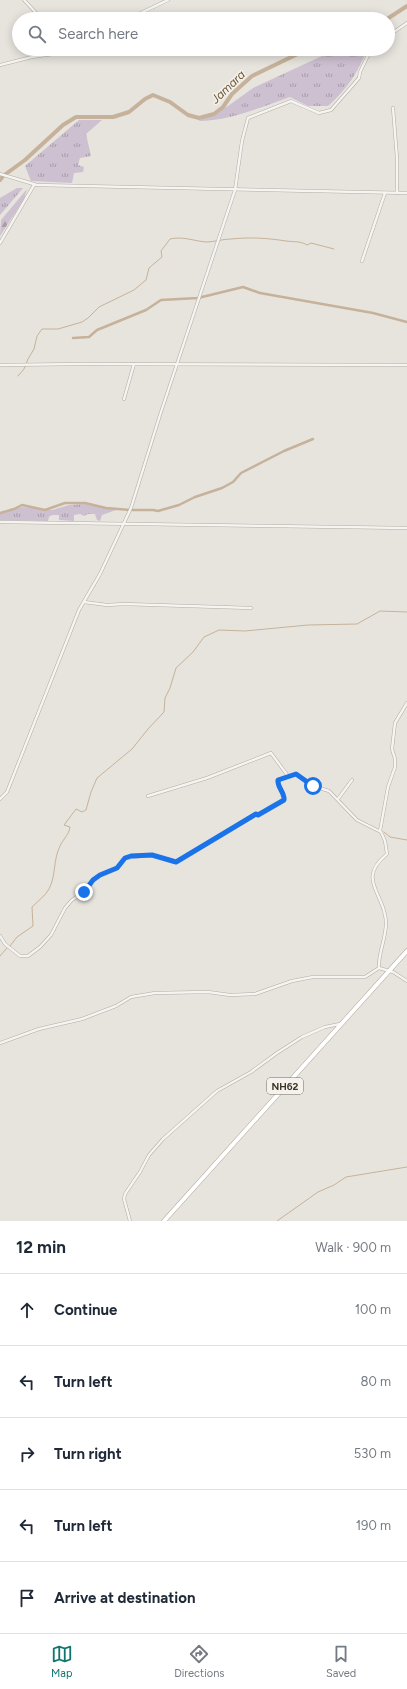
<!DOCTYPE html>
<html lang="en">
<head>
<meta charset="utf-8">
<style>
	:root { --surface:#fff; --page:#f2f2f3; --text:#1f2937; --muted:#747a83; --line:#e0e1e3; --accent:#0f766e }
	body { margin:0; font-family:Figtree,sans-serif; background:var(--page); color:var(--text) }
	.stop { position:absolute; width:12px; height:12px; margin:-9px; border:3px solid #1a73e8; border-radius:50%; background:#fff }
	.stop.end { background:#1a73e8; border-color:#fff; box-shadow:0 1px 4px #0008 }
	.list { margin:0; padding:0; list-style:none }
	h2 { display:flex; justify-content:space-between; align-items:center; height:52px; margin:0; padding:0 16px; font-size:17px }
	h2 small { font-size:13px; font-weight:400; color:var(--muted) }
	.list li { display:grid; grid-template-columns:26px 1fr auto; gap:12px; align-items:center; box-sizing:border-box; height:72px; padding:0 16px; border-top:1px solid var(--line) }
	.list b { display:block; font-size:15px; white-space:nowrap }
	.list em { font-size:13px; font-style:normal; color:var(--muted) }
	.icon { flex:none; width:22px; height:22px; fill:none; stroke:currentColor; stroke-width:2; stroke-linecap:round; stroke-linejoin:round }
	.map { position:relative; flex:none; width:407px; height:1221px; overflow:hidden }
	.search { position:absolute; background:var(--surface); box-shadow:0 2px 10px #0003; left:12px; right:12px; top:12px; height:44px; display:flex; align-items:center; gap:10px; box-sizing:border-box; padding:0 14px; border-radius:22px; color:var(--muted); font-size:15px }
	.sheet { height:412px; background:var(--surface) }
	nav { display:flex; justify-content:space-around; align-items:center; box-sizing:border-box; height:56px; border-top:1px solid var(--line); background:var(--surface); font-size:11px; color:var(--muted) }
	nav a { display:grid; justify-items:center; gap:2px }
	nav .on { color:var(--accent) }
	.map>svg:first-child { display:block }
	.grass { fill:url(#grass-tufts) }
	.forest { fill:url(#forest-firs) }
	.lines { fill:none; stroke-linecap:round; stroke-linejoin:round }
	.stream { stroke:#c6b29a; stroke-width:1 }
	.canal { stroke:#c6b29a; stroke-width:2.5 }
	.river { stroke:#c6b29a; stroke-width:4 }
	.minor-casing { stroke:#b1aca4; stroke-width:3.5 }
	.primary-casing { stroke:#b2ab9e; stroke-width:5 }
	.minor { stroke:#f6f4f1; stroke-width:2.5 }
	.primary { stroke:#fff; stroke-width:4 }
	.route { stroke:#1a73e8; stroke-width:5 }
	.labels { text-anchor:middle; stroke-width:3; stroke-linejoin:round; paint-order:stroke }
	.shield { fill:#f5f2ee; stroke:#746e63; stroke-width:1 }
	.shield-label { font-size:10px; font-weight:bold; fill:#3d3628 }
	.water-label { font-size:12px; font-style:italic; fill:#6f5734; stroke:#f5f2ee }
</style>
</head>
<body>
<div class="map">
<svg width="407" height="1221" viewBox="0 0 407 1221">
	<defs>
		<pattern id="grass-tufts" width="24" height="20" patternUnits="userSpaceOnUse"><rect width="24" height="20" fill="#cdc0d1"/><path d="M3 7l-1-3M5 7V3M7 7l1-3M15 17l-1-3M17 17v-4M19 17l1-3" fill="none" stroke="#a89daa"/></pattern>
		<pattern id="forest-firs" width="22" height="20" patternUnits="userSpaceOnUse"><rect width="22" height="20" fill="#cdc0d1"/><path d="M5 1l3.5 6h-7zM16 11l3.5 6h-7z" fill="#a89daa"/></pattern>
	</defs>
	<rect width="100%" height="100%" fill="#e7e4de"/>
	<!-- grass -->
	<g class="grass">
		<path d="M337,49H367C358,73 347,89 328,106H308L290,97C261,107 230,121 198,121L228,106L253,88Z"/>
		<polygon points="79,120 102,120 86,134 91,156 80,158 78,165 84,167 83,172 74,173 72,183 31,181 25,166"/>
		<polygon points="17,188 23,188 0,215 0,198"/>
		<polygon points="84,504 116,510 102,515 100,521 97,520 95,514 88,514 84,516 80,514 74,515 74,521 59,520 59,515 52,515 49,517 48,521 0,520 0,513 22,507 52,510 69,505"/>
	</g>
	<!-- forest -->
	<polygon class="forest" points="27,189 24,199 0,236 1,220"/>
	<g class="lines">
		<!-- stream -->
		<g class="stream">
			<path d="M18,376L24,369L28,359L34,349L37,336L42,329H58L82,322L88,318L99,307L134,290L146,280L149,268L162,257L161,251L170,239C183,236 194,241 206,242C214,242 223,239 231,239C250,237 267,238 286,241C294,242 301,241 307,245L311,243L334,249"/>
			<polyline points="384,832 390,837 407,840"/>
			<path d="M10,946L17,937L33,926L32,907C37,902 45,896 49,889C56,876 53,860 60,846C63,839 69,835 70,827L64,825L76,809L82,812L86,810L91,792L97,778L132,749L148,729L164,712L165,698L170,688L176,668L193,652L204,637L219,630L245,631L308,625L357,624L380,611L407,612"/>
			<polyline points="0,956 7,948"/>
			<polyline points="277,1221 318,1192 334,1185 346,1177 407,1167"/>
		</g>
		<!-- canal -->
		<g class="canal">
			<polyline points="73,338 89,337 97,330 146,310 161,300 198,298 243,287 260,293 373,313 407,322"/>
			<polyline points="132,510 153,510 158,511 179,505 195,497 222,488 233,482 241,473 284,451 313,439"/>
			<polyline points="0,513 14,509 22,505 45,510 65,503 85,503 106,508 130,510"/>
		</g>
		<!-- river -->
		<g class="river">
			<polyline points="387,19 407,6"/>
			<polyline points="0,180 3,176 25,160 63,125 76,117 113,117 129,112 145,99 153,95 170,102 188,115 199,118 214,114 223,107 232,94 252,76 308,49"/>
		</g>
		<!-- minor casing -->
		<g class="minor-casing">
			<g id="minor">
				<polyline points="24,0 39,16 48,19"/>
				<polyline points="128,19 168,0"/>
				<polyline points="388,36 407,23"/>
				<polyline points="0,65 32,57 53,54 64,49"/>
				<polyline points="393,108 397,158 397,193"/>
				<polyline points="0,174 37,185 407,193"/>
				<polyline points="0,243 34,185"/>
				<polyline points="362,261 385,193"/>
				<polyline points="0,365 81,364 407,365"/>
				<polyline points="124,399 134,364"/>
				<polyline points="0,522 407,528"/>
				<polyline points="84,602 107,605 124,604 251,608"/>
				<polyline points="148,796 207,778 271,753 288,776"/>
				<polyline points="0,799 7,792 79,610 100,574 131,508 160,415 235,190 242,141 248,118 291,101 319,113 331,110 359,78 360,72 371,49"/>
				<polyline points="338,799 352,780"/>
				<polyline points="380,831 388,787 395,767 395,759 392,749 395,723 407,703"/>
				<path d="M0,936L5,944L20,956H28L40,947L51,935L65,908L72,900L84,892L93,880L100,875L117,868L125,858L152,855L176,862L256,814L258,815L284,800C285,793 277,787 279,780L296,774L313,786L329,791L357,820L381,832L385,841L387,854C355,880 386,894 386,923C386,939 378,953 379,968"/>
				<polyline points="0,1043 39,1029 82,1019 116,1006 131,997 155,993 208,992 230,995 255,994 292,981 313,977 365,977 379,968 393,972 407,981"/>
				<polyline points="130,1221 124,1199 125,1194 140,1172 149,1155 163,1139 217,1091 251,1072 277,1053 302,1037 325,1027 340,1024"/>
			</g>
		</g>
		<!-- primary casing -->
		<g class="primary-casing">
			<polyline id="primary" points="164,1221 407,951"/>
		</g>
		<!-- minor -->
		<use href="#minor" class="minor"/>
		<!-- primary -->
		<use href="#primary" class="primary"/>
	</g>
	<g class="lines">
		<!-- route -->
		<path class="route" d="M84,892L93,880L100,875L117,868L125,858L131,856L152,855L176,862L256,814L258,815L284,800C285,793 277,787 278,780L296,774L313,786"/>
	</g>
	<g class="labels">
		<!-- shield labels -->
		<rect class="shield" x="267" y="1078" width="36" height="16" rx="3"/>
		<g class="shield-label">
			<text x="285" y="1090">NH62</text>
		</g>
		<!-- water labels -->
		<g class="water-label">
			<text transform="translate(228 87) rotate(-44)" y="4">Jamara</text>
		</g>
	</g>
</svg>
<div class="stop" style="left:313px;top:786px"></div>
<div class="stop end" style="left:84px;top:892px"></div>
<div class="search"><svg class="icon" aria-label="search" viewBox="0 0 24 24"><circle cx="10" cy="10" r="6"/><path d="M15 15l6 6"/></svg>Search here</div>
</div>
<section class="sheet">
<h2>12 min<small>Walk · 900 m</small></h2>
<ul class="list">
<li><svg class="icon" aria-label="ahead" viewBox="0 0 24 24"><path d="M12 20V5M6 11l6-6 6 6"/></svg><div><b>Continue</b></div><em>100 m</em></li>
<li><svg class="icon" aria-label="left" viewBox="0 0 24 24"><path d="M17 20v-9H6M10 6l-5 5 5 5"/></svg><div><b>Turn left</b></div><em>80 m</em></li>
<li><svg class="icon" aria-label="right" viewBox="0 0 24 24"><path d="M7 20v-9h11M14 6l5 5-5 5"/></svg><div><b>Turn right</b></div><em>530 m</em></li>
<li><svg class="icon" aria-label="left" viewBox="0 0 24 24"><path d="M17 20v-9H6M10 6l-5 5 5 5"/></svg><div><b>Turn left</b></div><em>190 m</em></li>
<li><svg class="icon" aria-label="arrive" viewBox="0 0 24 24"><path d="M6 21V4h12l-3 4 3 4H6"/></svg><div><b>Arrive at destination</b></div></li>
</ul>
</section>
<nav>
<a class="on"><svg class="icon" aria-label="map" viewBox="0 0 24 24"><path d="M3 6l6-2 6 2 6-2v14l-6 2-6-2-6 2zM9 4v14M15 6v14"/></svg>Map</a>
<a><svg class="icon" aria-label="directions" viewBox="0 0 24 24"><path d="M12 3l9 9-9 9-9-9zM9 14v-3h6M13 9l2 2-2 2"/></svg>Directions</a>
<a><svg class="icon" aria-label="saved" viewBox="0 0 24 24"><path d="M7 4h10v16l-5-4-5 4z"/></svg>Saved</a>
</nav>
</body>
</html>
